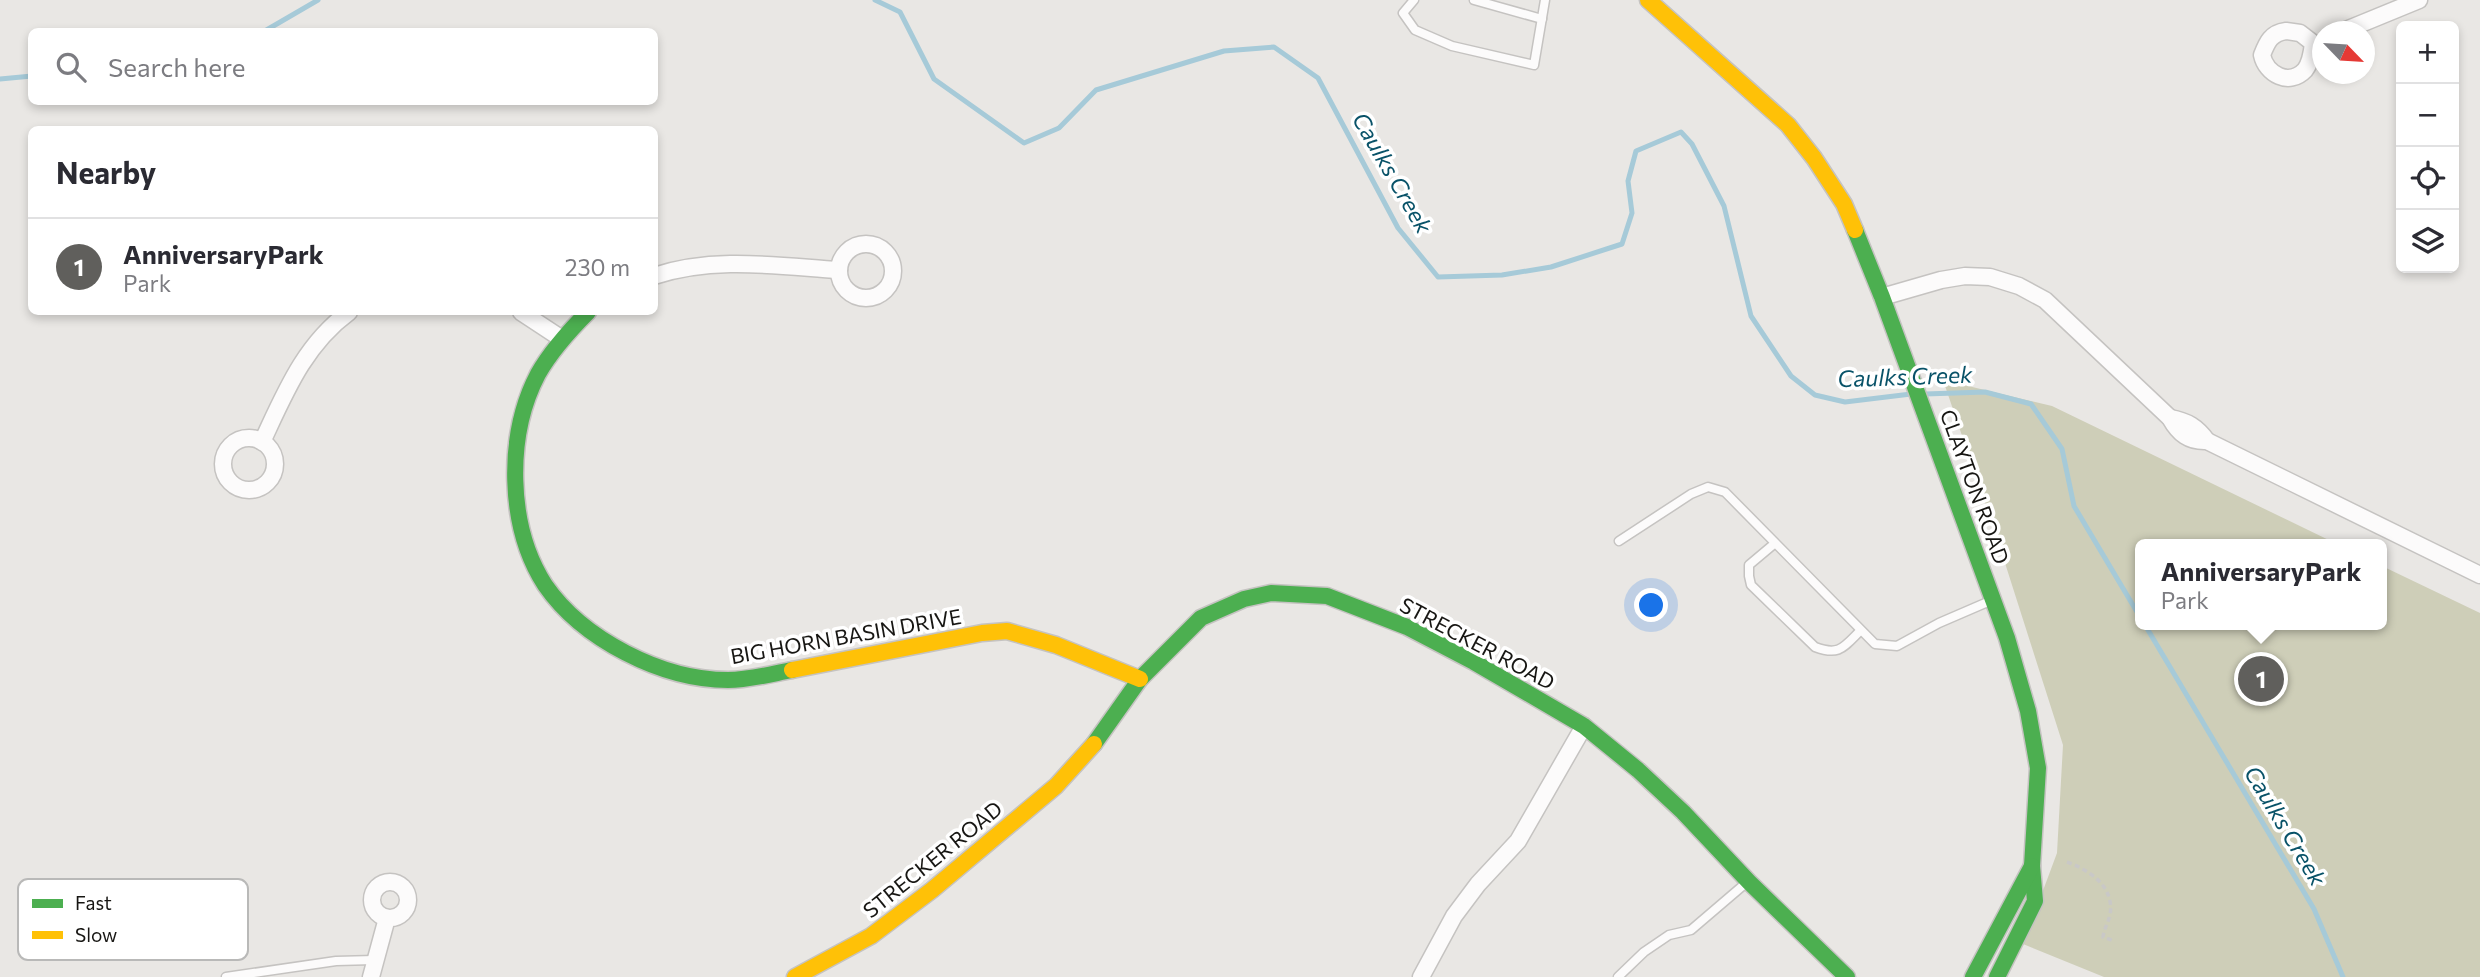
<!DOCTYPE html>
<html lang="en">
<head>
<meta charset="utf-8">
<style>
	:root { --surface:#fff; --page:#f2f2f3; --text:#2b2b33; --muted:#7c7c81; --line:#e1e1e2; --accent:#605f5c }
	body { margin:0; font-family:Commissioner,sans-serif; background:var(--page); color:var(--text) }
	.controls { position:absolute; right:21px; top:21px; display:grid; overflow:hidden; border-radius:10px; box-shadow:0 4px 10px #0003 }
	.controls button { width:63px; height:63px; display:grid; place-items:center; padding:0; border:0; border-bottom:2px solid var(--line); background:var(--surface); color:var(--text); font:35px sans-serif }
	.compass { position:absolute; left:2312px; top:21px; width:63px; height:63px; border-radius:50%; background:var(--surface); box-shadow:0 4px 10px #0003; rotate:115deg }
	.you { position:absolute; left:1652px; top:606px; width:24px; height:24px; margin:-18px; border:5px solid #fff; border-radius:50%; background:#1a73e8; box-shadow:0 0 0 10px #1a73e833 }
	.badge { display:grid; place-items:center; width:46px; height:46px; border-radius:50%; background:var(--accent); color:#fff; font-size:23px; font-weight:700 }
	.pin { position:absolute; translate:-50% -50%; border:4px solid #fff; box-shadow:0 2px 7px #0006 }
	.popup { position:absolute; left:2135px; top:539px; width:252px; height:91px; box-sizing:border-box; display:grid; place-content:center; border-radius:10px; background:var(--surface); filter:drop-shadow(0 2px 5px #0005); font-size:23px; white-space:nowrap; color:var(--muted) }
	.popup b { font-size:26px; color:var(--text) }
	.popup::after { content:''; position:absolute; left:50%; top:100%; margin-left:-14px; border:14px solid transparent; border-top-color:var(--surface) }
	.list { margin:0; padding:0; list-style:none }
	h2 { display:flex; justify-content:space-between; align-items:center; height:91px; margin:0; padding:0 28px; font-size:30px }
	h2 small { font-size:23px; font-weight:400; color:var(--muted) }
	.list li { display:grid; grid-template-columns:46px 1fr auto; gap:21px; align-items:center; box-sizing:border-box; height:98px; padding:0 28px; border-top:2px solid var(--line) }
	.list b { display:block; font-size:26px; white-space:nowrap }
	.list p { margin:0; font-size:23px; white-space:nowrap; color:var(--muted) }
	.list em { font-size:23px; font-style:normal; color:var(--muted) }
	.icon { flex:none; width:38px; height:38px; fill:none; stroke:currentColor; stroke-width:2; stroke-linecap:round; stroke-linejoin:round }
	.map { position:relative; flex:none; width:2480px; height:977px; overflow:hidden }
	.search { position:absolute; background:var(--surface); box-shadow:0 4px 10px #0003; left:28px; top:28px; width:630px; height:77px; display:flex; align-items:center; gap:18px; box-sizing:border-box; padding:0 24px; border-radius:10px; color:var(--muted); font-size:26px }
	.panel { position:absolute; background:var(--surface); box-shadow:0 4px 10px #0003; left:28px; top:126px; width:630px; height:189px; border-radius:10px }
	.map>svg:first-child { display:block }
	.green { fill:#ceceb8 }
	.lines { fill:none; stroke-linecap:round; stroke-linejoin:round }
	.stream { stroke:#a6cad8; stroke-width:5 }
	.lane-casing { stroke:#c5c3c1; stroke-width:11 }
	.street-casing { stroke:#c5c3c1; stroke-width:19 }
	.fast-casing { stroke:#c5c3c1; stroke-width:19 }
	.slow-casing { stroke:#c5c3c1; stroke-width:19 }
	.path { stroke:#c9c8c7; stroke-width:3.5; stroke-dasharray:5 3.5; stroke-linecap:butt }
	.lane { stroke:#fcfbfb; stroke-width:8 }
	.street { stroke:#fcfbfb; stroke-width:16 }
	.fast { stroke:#4caf50; stroke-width:16 }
	.slow { stroke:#ffc107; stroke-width:16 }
	.labels { text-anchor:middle; stroke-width:7; stroke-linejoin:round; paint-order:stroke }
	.street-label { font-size:21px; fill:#171613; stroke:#fff }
	.water-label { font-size:23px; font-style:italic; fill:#085268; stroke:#fff }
	.key { fill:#fff; stroke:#b9b9b8; stroke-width:2 }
	.key-label { font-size:19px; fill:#171613 }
</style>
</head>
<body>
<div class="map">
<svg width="2480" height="977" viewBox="0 0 2480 977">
	<rect width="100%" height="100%" fill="#e9e7e4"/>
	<!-- green -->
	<polygon class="green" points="1943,380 2052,406 2337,544 2140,544 2140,625 2382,625 2382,566 2480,613 2480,977 2104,977 2023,944 2057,853 2063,745 1997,538"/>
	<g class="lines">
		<!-- stream -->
		<g class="stream">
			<polyline points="875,0 900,12 934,79 1024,143 1059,128 1096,90 1224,51 1274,47 1318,78 1398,228 1438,277 1502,275 1551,267 1622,244 1632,213 1628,181 1636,151 1681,132 1692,144 1724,206 1751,316 1791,376 1815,395 1845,402 1911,394"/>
			<polyline points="263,32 318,0"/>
			<polyline points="0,79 32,76"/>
			<polyline points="1925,394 1985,392 2031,404 2062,449 2074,506 2140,617"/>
			<polyline points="2145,625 2314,909 2343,977"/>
		</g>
		<!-- lane casing -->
		<g class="lane-casing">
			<g id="lane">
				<polyline points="1414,0 1403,13 1415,30 1452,46 1534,65 1545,0"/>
				<polyline points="1474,0 1542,19"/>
				<polyline points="1619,541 1691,494 1708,487 1725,492 1875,644 1897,646 1939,623 1990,601"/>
				<path d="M1774,544L1749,565V576L1751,585L1815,647C1839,656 1843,648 1860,631"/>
				<polyline points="226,977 336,961 374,960"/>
				<polyline points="1618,977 1644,952 1669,935 1691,930 1746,883"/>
			</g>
		</g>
		<!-- street casing -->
		<g class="street-casing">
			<g id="street">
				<path d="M2286,31L2300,33L2313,43C2312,52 2311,62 2305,70C2289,87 2266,74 2262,55C2267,42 2271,33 2286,31Z"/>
				<polyline points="2341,32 2419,0"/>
				<circle cx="866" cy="271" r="27"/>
				<path d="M654,276C714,256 777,266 839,270"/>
				<path d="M1882,297L1941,280L1965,276L1990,277L2019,286L2045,300L2170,418C2179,434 2189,442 2207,441L2480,575"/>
				<polyline points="521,312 562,339"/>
				<path d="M2170,418C2187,421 2197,427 2207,441"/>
				<circle cx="249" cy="464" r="26"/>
				<path d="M262,442C285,393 304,345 349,312"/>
				<circle cx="390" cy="900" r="18"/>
				<polyline points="371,977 387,918"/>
				<polyline points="1421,977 1454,916 1478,884 1518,841 1584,726"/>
			</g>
		</g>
		<!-- fast casing -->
		<g class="fast-casing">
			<g id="fast">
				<polyline points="1855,230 1882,297 2007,638 2028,711 2038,768 2032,866 2035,901 1997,977"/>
				<path d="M588,312C569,331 551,351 538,374C506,435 507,526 545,585C565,614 595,637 626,653C657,669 693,680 728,680C749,680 771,674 792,670"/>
				<polyline points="1094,744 1140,679 1201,618 1244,599 1271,593 1327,596 1407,627 1474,662 1584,726 1638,770 1683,812 1749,882 1847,977"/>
				<polyline points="1973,977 2032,866"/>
			</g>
		</g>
		<!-- slow casing -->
		<g class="slow-casing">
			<g id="slow">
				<polyline points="1648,0 1788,125 1814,158 1844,204 1855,230"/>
				<polyline points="792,670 982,633 1007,631 1056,645 1140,679"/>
				<polyline points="795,977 871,936 932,890 1056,786 1094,744"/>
			</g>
		</g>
		<!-- path -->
		<path class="path" d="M2067,862C2089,870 2115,886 2110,915C2108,923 2104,929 2103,937L2114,941"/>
		<!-- lane -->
		<use href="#lane" class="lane"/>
		<!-- street -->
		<use href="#street" class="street"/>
		<!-- fast -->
		<use href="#fast" class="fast"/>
		<!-- slow -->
		<use href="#slow" class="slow"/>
	</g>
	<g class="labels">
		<!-- street labels -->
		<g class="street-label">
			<text transform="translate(1974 487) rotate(70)" y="7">CLAYTON ROAD</text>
			<text transform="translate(846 637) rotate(-10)" y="7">BIG HORN BASIN DRIVE</text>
			<text transform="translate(1477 644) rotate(28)" y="7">STRECKER ROAD</text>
			<text transform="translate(933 860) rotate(-39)" y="7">STRECKER ROAD</text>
		</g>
		<!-- water labels -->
		<g class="water-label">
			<text transform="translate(1392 173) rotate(60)" y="8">Caulks Creek</text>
			<text transform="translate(1905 377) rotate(-2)" y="8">Caulks Creek</text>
			<text transform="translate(2285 826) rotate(59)" y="8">Caulks Creek</text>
		</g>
	</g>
	<!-- legend -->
	<rect x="18" y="879" width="230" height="81" rx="10" class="key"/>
	<rect x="32" y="899" width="31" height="9" fill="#4caf50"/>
	<rect x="32" y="931" width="31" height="8" fill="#ffc107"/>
	<g class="key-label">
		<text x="75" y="910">Fast</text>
		<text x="75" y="942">Slow</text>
	</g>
</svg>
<div class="controls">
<button>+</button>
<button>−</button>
<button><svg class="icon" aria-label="locate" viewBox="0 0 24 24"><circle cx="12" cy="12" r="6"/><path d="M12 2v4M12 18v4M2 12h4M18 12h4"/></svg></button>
<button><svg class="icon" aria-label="layers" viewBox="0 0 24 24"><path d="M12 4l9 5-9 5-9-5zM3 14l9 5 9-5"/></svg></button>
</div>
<svg class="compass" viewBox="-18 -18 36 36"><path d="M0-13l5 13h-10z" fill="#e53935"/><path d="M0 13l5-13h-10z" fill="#7c7c81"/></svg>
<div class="you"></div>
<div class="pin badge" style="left:2261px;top:679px">1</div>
<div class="popup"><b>AnniversaryPark</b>Park</div>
<div class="search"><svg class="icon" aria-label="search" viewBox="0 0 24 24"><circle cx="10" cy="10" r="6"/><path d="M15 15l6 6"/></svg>Search here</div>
<section class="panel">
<h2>Nearby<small></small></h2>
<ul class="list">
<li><span class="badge">1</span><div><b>AnniversaryPark</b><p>Park</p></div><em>230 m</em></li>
</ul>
</section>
</div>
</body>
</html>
